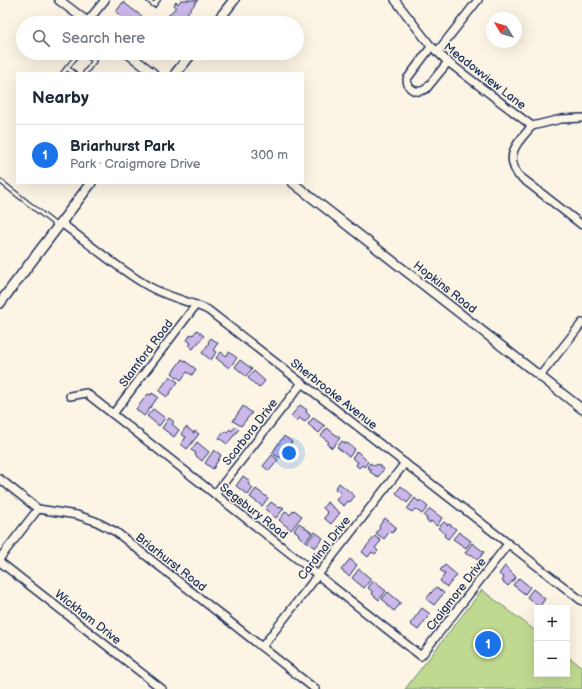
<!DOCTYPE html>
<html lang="en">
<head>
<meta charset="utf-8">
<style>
	:root { --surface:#fff; --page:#f2f2f3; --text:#1f2937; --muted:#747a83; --line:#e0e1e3; --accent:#1a73e8 }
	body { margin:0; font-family:"Balsamiq Sans",sans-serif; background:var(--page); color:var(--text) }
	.controls { position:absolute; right:12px; bottom:12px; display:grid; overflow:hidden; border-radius:0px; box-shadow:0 4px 16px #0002 }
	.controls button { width:36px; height:36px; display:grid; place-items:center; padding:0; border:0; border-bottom:1px solid var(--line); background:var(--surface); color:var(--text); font:20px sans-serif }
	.compass { position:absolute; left:486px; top:12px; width:36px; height:36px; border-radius:50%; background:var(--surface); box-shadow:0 4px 16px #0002; rotate:308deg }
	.you { position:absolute; left:289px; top:453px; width:14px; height:14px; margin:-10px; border:3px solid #fff; border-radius:50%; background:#1a73e8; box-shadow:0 0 0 6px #1a73e833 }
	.badge { display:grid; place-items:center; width:26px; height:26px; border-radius:50%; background:var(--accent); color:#fff; font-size:13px; font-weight:700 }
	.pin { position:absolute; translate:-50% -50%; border:2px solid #fff; box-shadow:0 1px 4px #0006 }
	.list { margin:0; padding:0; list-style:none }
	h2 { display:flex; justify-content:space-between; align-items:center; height:52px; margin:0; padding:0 16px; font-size:17px }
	h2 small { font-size:13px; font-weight:400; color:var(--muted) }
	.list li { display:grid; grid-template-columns:26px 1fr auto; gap:12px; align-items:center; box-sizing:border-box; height:60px; padding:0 16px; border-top:1px solid var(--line) }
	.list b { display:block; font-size:15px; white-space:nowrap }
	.list p { margin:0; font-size:13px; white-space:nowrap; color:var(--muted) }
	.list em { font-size:13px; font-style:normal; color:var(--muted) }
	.icon { flex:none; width:22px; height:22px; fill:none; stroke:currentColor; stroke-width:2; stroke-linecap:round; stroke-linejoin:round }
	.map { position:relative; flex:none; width:582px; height:689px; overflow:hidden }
	.search { position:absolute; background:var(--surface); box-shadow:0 4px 16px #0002; left:16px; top:16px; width:288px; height:44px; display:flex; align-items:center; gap:10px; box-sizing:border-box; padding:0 14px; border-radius:22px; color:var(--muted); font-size:15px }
	.panel { position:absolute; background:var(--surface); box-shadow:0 4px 16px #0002; left:16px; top:72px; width:288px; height:112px; border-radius:0px }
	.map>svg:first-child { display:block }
	.green { fill:#c0d990; stroke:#6e8477 }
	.building { fill:#cbb8e9; stroke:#1b2f5e }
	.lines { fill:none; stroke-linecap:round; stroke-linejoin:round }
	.service-casing { stroke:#1b2f5e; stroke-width:6 }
	.minor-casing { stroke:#1b2f5e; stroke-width:10 }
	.tertiary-casing { stroke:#1b2f5e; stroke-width:11 }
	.secondary-casing { stroke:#1b2f5e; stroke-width:12 }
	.service { stroke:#fcf5e5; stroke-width:3.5 }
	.minor { stroke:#fcf5e5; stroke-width:7 }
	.tertiary { stroke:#fcf5e5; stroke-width:8 }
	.secondary { stroke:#fcf5e5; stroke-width:9 }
	.labels { text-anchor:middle; stroke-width:3; stroke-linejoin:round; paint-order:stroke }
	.street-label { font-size:12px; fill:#1b2f5e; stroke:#fcf5e5 }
</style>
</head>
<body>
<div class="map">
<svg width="582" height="689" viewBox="0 0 582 689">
	<rect width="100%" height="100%" fill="#fcf5e5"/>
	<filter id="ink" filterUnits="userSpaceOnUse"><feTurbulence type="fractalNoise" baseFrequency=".025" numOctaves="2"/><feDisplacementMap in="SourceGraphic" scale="8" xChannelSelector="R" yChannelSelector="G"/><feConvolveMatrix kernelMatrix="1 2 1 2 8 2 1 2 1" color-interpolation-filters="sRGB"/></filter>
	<g filter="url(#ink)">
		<!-- green -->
		<polygon class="green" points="482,590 537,632 537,674 567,674 567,656 582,667 582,689 405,689"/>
		<!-- building -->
		<g class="building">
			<polygon points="181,0 198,0 179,23 172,23 166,18 176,7 174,5 176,2 178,4"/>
			<polygon points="123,2 144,18 140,23 130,23 116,12"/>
			<polygon points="197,330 204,336 193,349 189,346 191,343 187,340 191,334 193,335"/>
			<polygon points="211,338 218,343 213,350 216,352 211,360 202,353 209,343 208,342"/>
			<polygon points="221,352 226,356 229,352 237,358 229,368 216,358"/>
			<polygon points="182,359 196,369 192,375 187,372 181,380 172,373"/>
			<polygon points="240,360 252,369 246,376 235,367"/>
			<polygon points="254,371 265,381 259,388 248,378"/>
			<polygon points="170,376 178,382 167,397 159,391"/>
			<polygon points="152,393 158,397 144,416 136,409 148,394 151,395"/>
			<polygon points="300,405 307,410 306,412 310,416 305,422 299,418 297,421 291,416"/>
			<polygon points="243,406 252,413 241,426 233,421"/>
			<polygon points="153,409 165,418 159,426 147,416"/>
			<polygon points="169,418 174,422 172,424 179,430 174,437 162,428"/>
			<polygon points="313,418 325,426 319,433 308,424"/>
			<polygon points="236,426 239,429 227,444 219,438 225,431 227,432 230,429 232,431"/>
			<polygon points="186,427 194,433 195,431 199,434 187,449 181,444 186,437 181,434"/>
			<polygon points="327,428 340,438 332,448 327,444 329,442 321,436"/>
			<polygon points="284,436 292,442 280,458 272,453"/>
			<polygon points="342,441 346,444 347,443 355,449 349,457 337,447"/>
			<polygon points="197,442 209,452 202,461 195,455 196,453 191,450"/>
			<polygon points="214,450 221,455 213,469 205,463"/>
			<polygon points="357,451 368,462 364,467 362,465 359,468 356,465 358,462 352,458"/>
			<polygon points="272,455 278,460 269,471 263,466"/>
			<polygon points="370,463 375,466 377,464 384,469 378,477 370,472 371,470 367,467"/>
			<polygon points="243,476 250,481 248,484 253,488 248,495 236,486"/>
			<polygon points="339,483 355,496 350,502 348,501 344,506 336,500 341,493 335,489"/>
			<polygon points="401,486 413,496 407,503 396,493"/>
			<polygon points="256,489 268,498 262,506 250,497"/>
			<polygon points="415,498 419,502 420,500 428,507 422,514 415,509 412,512 407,509"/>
			<polygon points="271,502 279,508 281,506 284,508 276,518 265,509"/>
			<polygon points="327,502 340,513 331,524 324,518 328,513 323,508"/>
			<polygon points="430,509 442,518 437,526 431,521 430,523 426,520 427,518 424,516"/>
			<polygon points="294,510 302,516 291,530 279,520 286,511 290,515"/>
			<polygon points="385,518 397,528 392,533 390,531 384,539 376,533 380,528 379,526"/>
			<polygon points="444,522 448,525 449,524 456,529 448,539 444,536 445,534 438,528"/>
			<polygon points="299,523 312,533 305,542 298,535 299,534 294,530"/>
			<polygon points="315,532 323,538 315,548 307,542"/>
			<polygon points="459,532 471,541 466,548 453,539"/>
			<polygon points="375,536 381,541 375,548 378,551 375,554 372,552 368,557 362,552"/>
			<polygon points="472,543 484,552 478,560 471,554 470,556 465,553"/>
			<polygon points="350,559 357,565 349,576 341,570"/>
			<polygon points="445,565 457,575 447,587 440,581 445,574 440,570"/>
			<polygon points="505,566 516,577 508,586 502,581 504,578 499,574"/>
			<polygon points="359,569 371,579 364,588 352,578"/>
			<polygon points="519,578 530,587 525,594 513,585"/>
			<polygon points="373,581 386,591 379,600 372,594 373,592 368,588"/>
			<polygon points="436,587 444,593 434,605 426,599"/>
			<polygon points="533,589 545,599 539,607 527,597"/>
			<polygon points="388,592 401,603 394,611 387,605 388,604 382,599"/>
			<polygon points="422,608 430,614 418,630 410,624"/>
		</g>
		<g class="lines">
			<!-- service casing -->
			<g class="service-casing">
				<g id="service">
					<polyline points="148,0 154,5 158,0"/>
					<polyline points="83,53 94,61 85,73"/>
					<polyline points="67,68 74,73"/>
					<polyline points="63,73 79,53"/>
					<polyline points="0,181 57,226"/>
				</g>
			</g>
			<!-- minor casing -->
			<g class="minor-casing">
				<g id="minor">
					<polyline points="395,0 430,45 448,62 532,126"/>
					<polyline points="87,22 105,0"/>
					<path d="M431,47L407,79C407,90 417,94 426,89L448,62"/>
					<polyline points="437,52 478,0"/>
					<path d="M532,126C518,142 504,154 518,175L582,225"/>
					<polyline points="532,126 561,119 582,118"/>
					<path d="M61,223C90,244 117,268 148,286C167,297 189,301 208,310L582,601"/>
					<polyline points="540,376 582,323"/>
					<polyline points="70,396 86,393 421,656 508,544"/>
					<polyline points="113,414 196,305"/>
					<polyline points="0,479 38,509 77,515 95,521 116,532 315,689"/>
					<polyline points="215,494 302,383"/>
					<polyline points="0,558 38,509"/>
					<polyline points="0,562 162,689"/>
					<polyline points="262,647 405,463"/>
				</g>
			</g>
			<!-- tertiary casing -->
			<g class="tertiary-casing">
				<g id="tertiary">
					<polyline points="59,0 89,23"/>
					<polyline points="127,53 153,73"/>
					<polyline points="293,183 582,409"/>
				</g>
			</g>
			<!-- secondary casing -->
			<g class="secondary-casing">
				<g id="secondary">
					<polyline points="216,23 234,0"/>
					<polyline points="176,73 192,53"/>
					<polyline points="0,303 91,183"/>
				</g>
			</g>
			<!-- service -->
			<use href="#service" class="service"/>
			<!-- minor -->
			<use href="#minor" class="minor"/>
			<!-- tertiary -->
			<use href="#tertiary" class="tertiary"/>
			<!-- secondary -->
			<use href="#secondary" class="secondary"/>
		</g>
	</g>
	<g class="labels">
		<!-- street labels -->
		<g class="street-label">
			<text transform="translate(485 76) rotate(38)" y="4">Meadowview Lane</text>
			<text transform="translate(445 287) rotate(38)" y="4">Hopkins Road</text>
			<text transform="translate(146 353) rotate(-53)" y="4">Stamford Road</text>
			<text transform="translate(334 394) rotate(38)" y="4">Sherbrooke Avenue</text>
			<text transform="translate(250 432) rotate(-52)" y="4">Scarbora Drive</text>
			<text transform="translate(254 511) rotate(38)" y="4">Segsbury Road</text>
			<text transform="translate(324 548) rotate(-52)" y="4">Cardinal Drive</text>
			<text transform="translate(171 562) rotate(38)" y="4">Briarhurst Road</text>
			<text transform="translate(456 594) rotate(-52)" y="4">Craigmore Drive</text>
			<text transform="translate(88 617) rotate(38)" y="4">Wickham Drive</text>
		</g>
	</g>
</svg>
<div class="controls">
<button>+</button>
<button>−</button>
</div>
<svg class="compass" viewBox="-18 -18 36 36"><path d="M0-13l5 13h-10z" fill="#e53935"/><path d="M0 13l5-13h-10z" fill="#747a83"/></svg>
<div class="you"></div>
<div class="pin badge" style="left:488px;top:644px">1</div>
<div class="search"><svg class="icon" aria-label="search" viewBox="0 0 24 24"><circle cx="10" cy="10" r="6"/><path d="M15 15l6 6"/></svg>Search here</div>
<section class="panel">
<h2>Nearby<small></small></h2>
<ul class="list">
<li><span class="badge">1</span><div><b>Briarhurst Park</b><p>Park · Craigmore Drive</p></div><em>300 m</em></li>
</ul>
</section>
</div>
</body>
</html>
